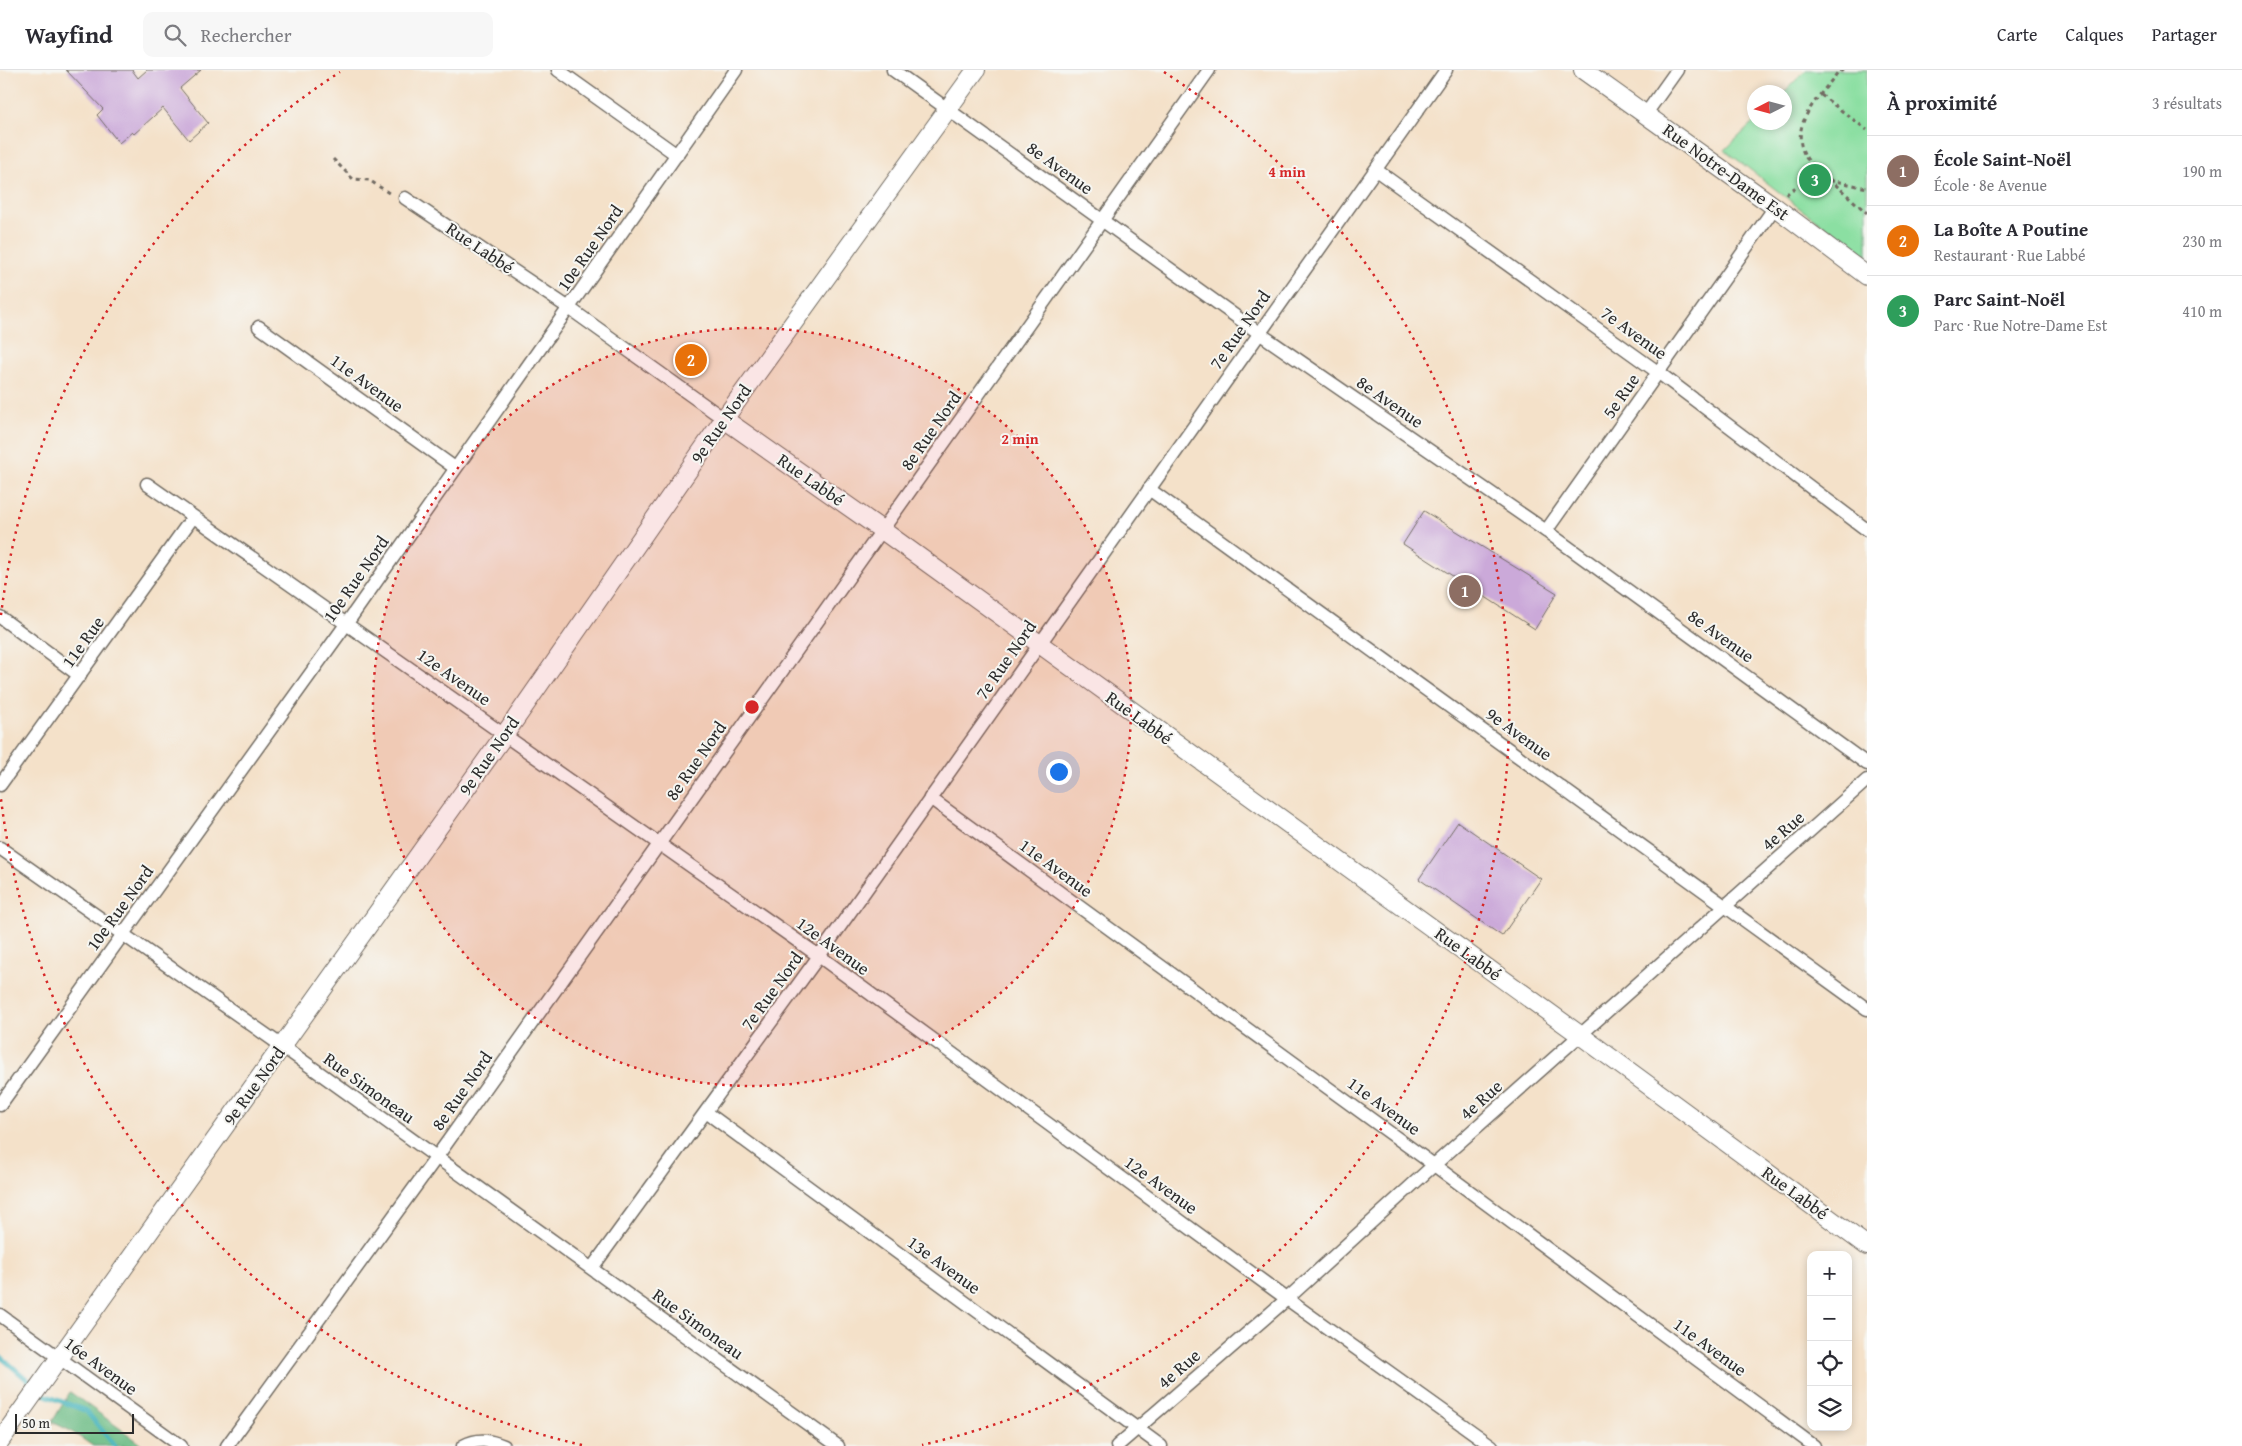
<!DOCTYPE html>
<html lang="fr">
<head>
<meta charset="utf-8">
<style>
	:root { --surface:#fff; --page:#f7f7f7; --text:#2b2b33; --muted:#7c7c81; --line:#e1e1e2; --accent:#1f6fb2 }
	body { margin:0; font-family:"Gentium Book Plus",serif; background:var(--page); color:var(--text) }
	.controls { position:absolute; right:15px; bottom:15px; display:grid; overflow:hidden; border-radius:10px; box-shadow:0 2px 8px #0003 }
	.controls button { width:45px; height:45px; display:grid; place-items:center; padding:0; border:0; border-bottom:1px solid var(--line); background:var(--surface); color:var(--text); font:25px sans-serif }
	.compass { position:absolute; left:1747px; top:15px; width:45px; height:45px; border-radius:50%; background:var(--surface); box-shadow:0 2px 8px #0003; rotate:264deg }
	.scale { position:absolute; left:15px; bottom:12px; width:119px; box-sizing:border-box; padding-left:5px; border:2px solid #2b2b2b; border-top:0; font-size:14px; line-height:18px; white-space:nowrap; color:#2b2b2b; -webkit-text-stroke:4px #f6f6f2; paint-order:stroke }
	.you { position:absolute; left:1058px; top:701px; width:18px; height:18px; margin:-12px; border:4px solid #fff; border-radius:50%; background:#1a73e8; box-shadow:0 0 0 8px #1a73e833 }
	.badge { display:grid; place-items:center; width:32px; height:32px; border-radius:50%; background:var(--accent); color:#fff; font-size:16px; font-weight:700 }
	.pin { position:absolute; translate:-50% -50%; border:2px solid #fff; box-shadow:0 1px 5px #0006 }
	.list { margin:0; padding:0; list-style:none }
	h2 { display:flex; justify-content:space-between; align-items:center; height:65px; margin:0; padding:0 20px; font-size:21px }
	h2 small { font-size:16px; font-weight:400; color:var(--muted) }
	.list li { display:grid; grid-template-columns:32px 1fr auto; gap:15px; align-items:center; box-sizing:border-box; height:70px; padding:0 20px; border-top:1px solid var(--line) }
	.list b { display:block; font-size:19px; white-space:nowrap }
	.list p { margin:0; font-size:16px; white-space:nowrap; color:var(--muted) }
	.list em { font-size:16px; font-style:normal; color:var(--muted) }
	.icon { flex:none; width:28px; height:28px; fill:none; stroke:currentColor; stroke-width:2; stroke-linecap:round; stroke-linejoin:round }
	.map { position:relative; flex:none; width:1867px; height:1376px; overflow:hidden }
	header { display:flex; align-items:center; gap:30px; box-sizing:border-box; height:70px; padding:0 25px; background:var(--surface); border-bottom:1px solid var(--line) }
	header strong { font-size:24px }
	nav { display:flex; gap:28px; margin-inline-start:auto; font-size:18px }
	.search { width:350px; height:45px; background:var(--page); display:flex; align-items:center; gap:12px; box-sizing:border-box; padding:0 18px; border-radius:10px; color:var(--muted); font-size:19px }
	main { display:flex }
	aside { flex:1; background:var(--surface) }
	.map>svg:first-child { display:block }
	.green { fill:#8bdfa2; stroke:#5b8566 }
	.forest { fill:#70be88; stroke:#4e745a }
	.lines { fill:none; stroke-linecap:round; stroke-linejoin:round }
	.stream { stroke:#43b3bb; stroke-width:5 }
	.building { fill:#cba9d9 }
	.street-casing { stroke:#716b62; stroke-width:15 }
	.secondary-casing { stroke:#716b62; stroke-width:20 }
	.path { stroke:#716b62; stroke-width:3; stroke-dasharray:4 4; stroke-linecap:butt }
	.street { stroke:#fff; stroke-width:12 }
	.secondary { stroke:#fff; stroke-width:18 }
	.ring { fill:none; stroke:#d62828; stroke-width:2.5; stroke-dasharray:2.5 5 }
	.labels { text-anchor:middle; stroke-width:4; stroke-linejoin:round; paint-order:stroke }
	.street-label { font-size:18px; fill:#2b2b2b; stroke:#f6f6f2 }
	.centre { fill:#d62828; stroke:#f6f6f2; stroke-width:2.5 }
	.ring-label { font-size:15px; text-anchor:middle; font-weight:bold; fill:#d62828; stroke:#f6f6f2; stroke-width:4; stroke-linejoin:round; paint-order:stroke }
</style>
</head>
<body>
<header>
<strong>Wayfind</strong>
<div class="search"><svg class="icon" aria-label="search" viewBox="0 0 24 24"><circle cx="10" cy="10" r="6"/><path d="M15 15l6 6"/></svg>Rechercher</div>
<nav><a>Carte</a><a>Calques</a><a>Partager</a></nav>
</header>
<main>
<div class="map">
<svg width="1867" height="1376" viewBox="0 0 1867 1376">
	<rect width="100%" height="100%" fill="#f6f6f2"/>
	<filter id="ink" filterUnits="userSpaceOnUse"><feTurbulence type="fractalNoise" baseFrequency=".02" numOctaves="2"/><feDisplacementMap in="SourceGraphic" scale="10" xChannelSelector="R" yChannelSelector="G"/><feConvolveMatrix kernelMatrix="1 2 1 2 8 2 1 2 1" color-interpolation-filters="sRGB"/></filter>
	<filter id="wash" filterUnits="userSpaceOnUse"><feTurbulence type="fractalNoise" baseFrequency=".0096" numOctaves="4" result="noise"/><feDisplacementMap in="SourceGraphic" scale="20" xChannelSelector="R" yChannelSelector="G"/><feGaussianBlur stdDeviation="1.12" result="paint"/><feColorMatrix in="noise" values="0 0 0 0 0 0 0 0 0 0 0 0 0 0 0 0 0 1.4 0 .05"/><feComposite in="paint" operator="in"/></filter>
	<g filter="url(#wash)">
		<rect width="100%" height="100%" fill="#f4e1c9"/>
		<!-- green -->
		<polygon class="green" points="1806,0 1867,0 1867,186 1802,140 1725,80 1754,52 1784,52 1784,22"/>
		<!-- forest -->
		<polygon class="forest" points="70,1322 144,1376 93,1376 69,1360 52,1352"/>
		<g class="lines">
			<!-- stream -->
			<polyline class="stream" points="0,1286 45,1325 86,1341 115,1376"/>
		</g>
		<g id="blocks">
			<!-- building -->
			<g class="building">
				<polygon points="66,0 132,0 138,8 147,0 201,0 180,18 208,53 189,70 163,38 134,64 132,62 119,73 97,45 103,39"/>
				<polygon points="1424,441 1557,523 1535,559 1403,474"/>
				<polygon points="1458,752 1541,809 1502,866 1419,809"/>
			</g>
		</g>
	</g>
	<g filter="url(#ink)">
		<use href="#blocks" fill-opacity="0" stroke="#716b62" stroke-width="1"/>
		<g class="lines">
			<!-- street casing -->
			<g class="street-casing">
				<g id="street">
					<polyline points="558,0 677,85"/>
					<polyline points="893,0 1259,263 1546,461 1867,694"/>
					<polyline points="1645,45 1677,0"/>
					<polyline points="1376,100 1659,303 1867,460"/>
					<polyline points="405,128 569,238 724,349"/>
					<polyline points="259,257 455,398"/>
					<polyline points="147,414 819,886 1287,1229 1492,1376"/>
					<polyline points="1149,419 1867,939"/>
					<polyline points="1546,461 1775,137"/>
					<polyline points="0,547 80,606"/>
					<polyline points="0,715 193,447"/>
					<polyline points="930,728 1434,1095 1814,1376"/>
					<polyline points="0,778 282,976 838,1376"/>
					<polyline points="0,1035 347,553 736,0"/>
					<polyline points="706,1042 1161,1376"/>
					<polyline points="592,1198 819,886 1446,0"/>
					<polyline points="0,1245 181,1376"/>
					<polyline points="227,1376 436,1088 1209,0"/>
					<path d="M463,1376C478,1368 489,1370 504,1376"/>
					<polyline points="1117,1376 1287,1229 1434,1095 1867,710"/>
				</g>
			</g>
			<!-- secondary casing -->
			<g class="secondary-casing">
				<g id="secondary">
					<polyline points="1583,0 1775,137 1867,206"/>
					<polyline points="724,349 882,460 1580,965 1867,1176"/>
					<polyline points="0,1371 505,664 724,349 976,0"/>
				</g>
			</g>
			<!-- path -->
			<g class="path">
				<path d="M1844,0L1838,2C1819,28 1786,56 1807,89L1867,143"/>
				<polyline points="1821,25 1867,60"/>
				<polyline points="333,89 353,109 369,110 392,125"/>
				<path d="M1786,125C1810,101 1837,112 1867,118"/>
			</g>
			<!-- street -->
			<use href="#street" class="street"/>
			<!-- secondary -->
			<use href="#secondary" class="secondary"/>
		</g>
	</g>
	<!-- distance rings -->
	<circle cx="752" cy="637" r="379" fill="#d62828" fill-opacity=".12"/>
	<g class="ring">
		<circle cx="752" cy="637" r="379"/>
		<path d="M582 1375A757 757 0 0 1 1 729M1 545A757 757 0 0 1 340 2M1164 2A757 757 0 0 1 922 1375"/>
	</g>
	<g class="labels">
		<!-- street labels -->
		<g class="street-label">
			<text transform="translate(1060 98) rotate(36)" y="6">8e Avenue</text>
			<text transform="translate(1726 102) rotate(36)" y="6">Rue Notre-Dame Est</text>
			<text transform="translate(480 178) rotate(34)" y="6">Rue Labbé</text>
			<text transform="translate(590 178) rotate(-55)" y="6">10e Rue Nord</text>
			<text transform="translate(1240 260) rotate(-55)" y="6">7e Rue Nord</text>
			<text transform="translate(1634 263) rotate(36)" y="6">7e Avenue</text>
			<text transform="translate(367 313) rotate(36)" y="6">11e Avenue</text>
			<text transform="translate(1621 326) rotate(-55)" y="6">5e Rue</text>
			<text transform="translate(1390 332) rotate(35)" y="6">8e Avenue</text>
			<text transform="translate(721 354) rotate(-55)" y="6">9e Rue Nord</text>
			<text transform="translate(931 361) rotate(-55)" y="6">8e Rue Nord</text>
			<text transform="translate(811 410) rotate(35)" y="6">Rue Labbé</text>
			<text transform="translate(356 509) rotate(-55)" y="6">10e Rue Nord</text>
			<text transform="translate(1721 566) rotate(36)" y="6">8e Avenue</text>
			<text transform="translate(83 572) rotate(-54)" y="6">11e Rue</text>
			<text transform="translate(1006 590) rotate(-55)" y="6">7e Rue Nord</text>
			<text transform="translate(454 607) rotate(35)" y="6">12e Avenue</text>
			<text transform="translate(1139 648) rotate(36)" y="6">Rue Labbé</text>
			<text transform="translate(1519 664) rotate(36)" y="6">9e Avenue</text>
			<text transform="translate(489 686) rotate(-55)" y="6">9e Rue Nord</text>
			<text transform="translate(696 691) rotate(-55)" y="6">8e Rue Nord</text>
			<text transform="translate(1783 761) rotate(-41)" y="6">4e Rue</text>
			<text transform="translate(1056 798) rotate(36)" y="6">11e Avenue</text>
			<text transform="translate(120 838) rotate(-54)" y="6">10e Rue Nord</text>
			<text transform="translate(833 876) rotate(36)" y="6">12e Avenue</text>
			<text transform="translate(1468 884) rotate(36)" y="6">Rue Labbé</text>
			<text transform="translate(772 921) rotate(-54)" y="6">7e Rue Nord</text>
			<text transform="translate(254 1016) rotate(-54)" y="6">9e Rue Nord</text>
			<text transform="translate(369 1018) rotate(36)" y="6">Rue Simoneau</text>
			<text transform="translate(462 1021) rotate(-55)" y="6">8e Rue Nord</text>
			<text transform="translate(1481 1030) rotate(-42)" y="6">4e Rue</text>
			<text transform="translate(1384 1036) rotate(36)" y="6">11e Avenue</text>
			<text transform="translate(1161 1115) rotate(36)" y="6">12e Avenue</text>
			<text transform="translate(1795 1123) rotate(36)" y="6">Rue Labbé</text>
			<text transform="translate(944 1195) rotate(36)" y="6">13e Avenue</text>
			<text transform="translate(698 1254) rotate(36)" y="6">Rue Simoneau</text>
			<text transform="translate(1710 1277) rotate(36)" y="6">11e Avenue</text>
			<text transform="translate(101 1296) rotate(36)" y="6">16e Avenue</text>
			<text transform="translate(1179 1299) rotate(-41)" y="6">4e Rue</text>
		</g>
	</g>
	<circle cx="752" cy="637" r="8" class="centre"/>
	<g class="ring-label">
		<text x="1287" y="107">4 min</text>
		<text x="1020" y="374">2 min</text>
	</g>
</svg>
<div class="controls">
<button>+</button>
<button>−</button>
<button><svg class="icon" aria-label="locate" viewBox="0 0 24 24"><circle cx="12" cy="12" r="6"/><path d="M12 2v4M12 18v4M2 12h4M18 12h4"/></svg></button>
<button><svg class="icon" aria-label="layers" viewBox="0 0 24 24"><path d="M12 4l9 5-9 5-9-5zM3 14l9 5 9-5"/></svg></button>
</div>
<svg class="compass" viewBox="-18 -18 36 36"><path d="M0-13l5 13h-10z" fill="#e53935"/><path d="M0 13l5-13h-10z" fill="#7c7c81"/></svg>
<div class="scale">50 m</div>
<div class="you"></div>
<div class="pin badge" style="left:1465px;top:521px;background:#8d6e63">1</div>
<div class="pin badge" style="left:691px;top:290px;background:#e8710a">2</div>
<div class="pin badge" style="left:1815px;top:110px;background:#2e9e5b">3</div>
</div>
<aside>
<h2>À proximité<small>3 résultats</small></h2>
<ul class="list">
<li><span class="badge" style="background:#8d6e63">1</span><div><b>École Saint-Noël</b><p>École · 8e Avenue</p></div><em>190 m</em></li>
<li><span class="badge" style="background:#e8710a">2</span><div><b>La Boîte A Poutine</b><p>Restaurant · Rue Labbé</p></div><em>230 m</em></li>
<li><span class="badge" style="background:#2e9e5b">3</span><div><b>Parc Saint-Noël</b><p>Parc · Rue Notre-Dame Est</p></div><em>410 m</em></li>
</ul>
</aside>
</main>
</body>
</html>
